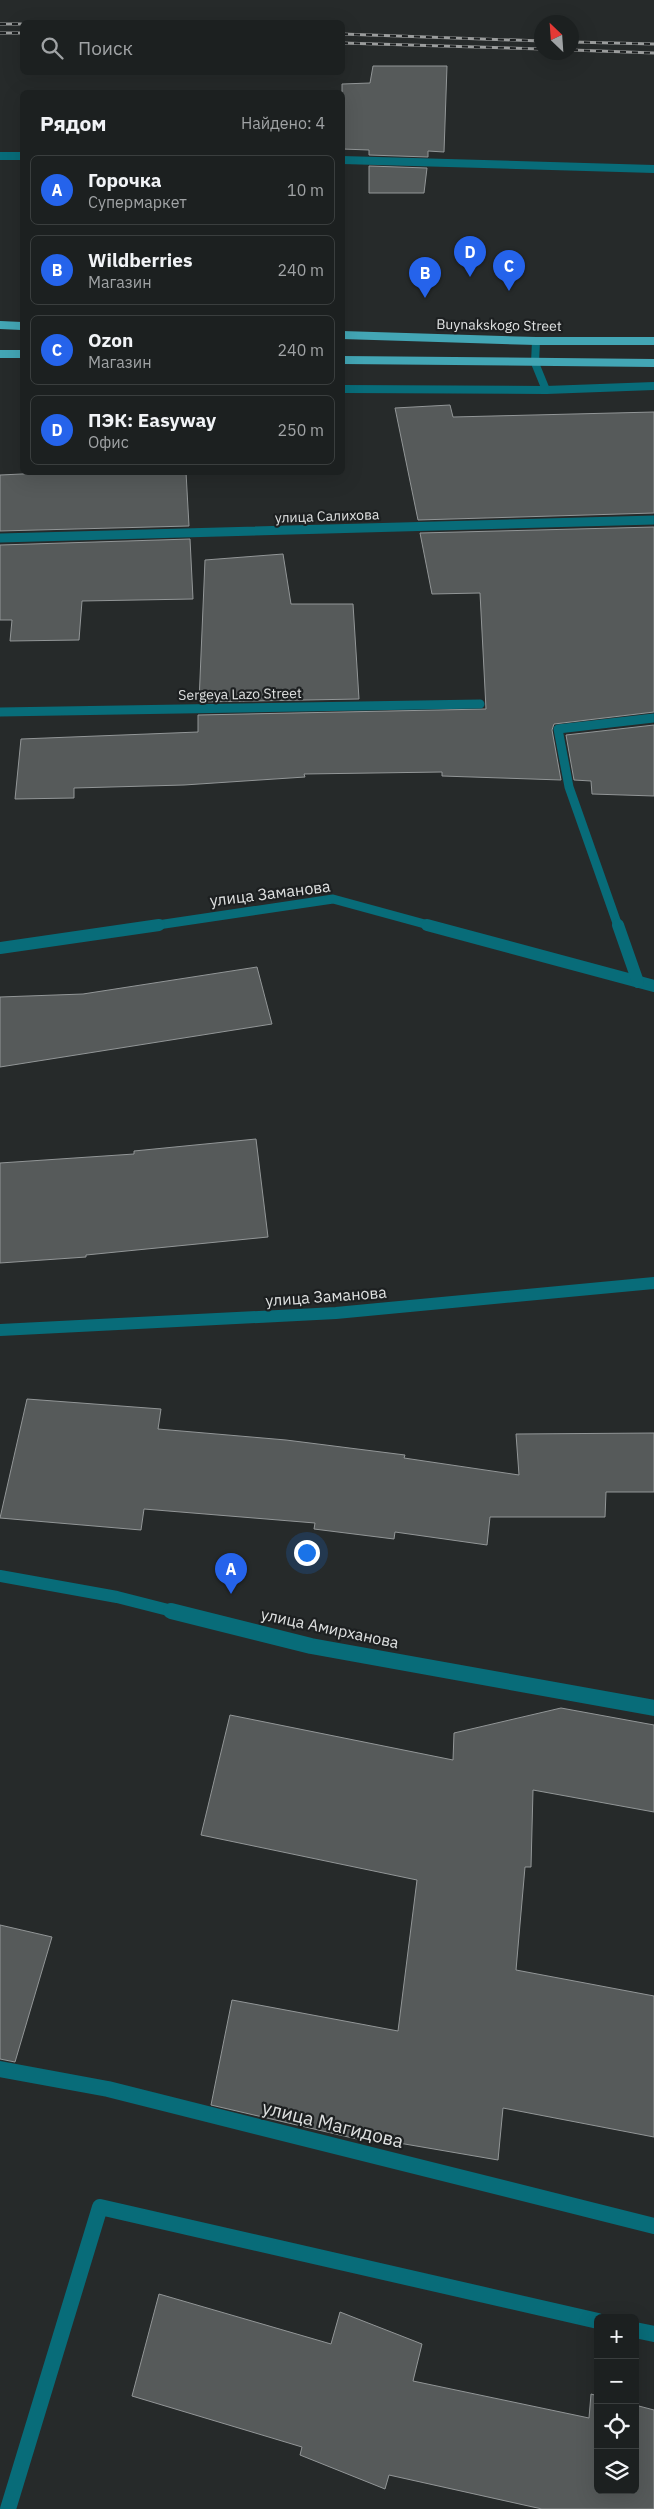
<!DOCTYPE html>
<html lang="ru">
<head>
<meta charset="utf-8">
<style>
	:root { --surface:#1c2020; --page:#252829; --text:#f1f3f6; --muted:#a0a3a5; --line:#3a3e3e; --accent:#2563eb }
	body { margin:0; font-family:"IBM Plex Sans",sans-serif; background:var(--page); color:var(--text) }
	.controls { position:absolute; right:15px; bottom:15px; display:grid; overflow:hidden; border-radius:8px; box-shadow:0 5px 20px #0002 }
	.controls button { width:45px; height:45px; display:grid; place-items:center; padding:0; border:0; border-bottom:1px solid var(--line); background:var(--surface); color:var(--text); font:25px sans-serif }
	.compass { position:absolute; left:534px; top:15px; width:45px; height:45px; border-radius:50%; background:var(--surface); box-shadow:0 5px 20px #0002; rotate:335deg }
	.you { position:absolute; left:306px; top:1552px; width:18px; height:18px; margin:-12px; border:4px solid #fff; border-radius:50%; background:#1a73e8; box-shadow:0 0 0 8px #1a73e833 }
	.badge { display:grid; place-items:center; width:32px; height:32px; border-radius:50%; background:var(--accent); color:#fff; font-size:16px; font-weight:700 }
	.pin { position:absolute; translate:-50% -41px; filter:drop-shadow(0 1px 2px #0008) }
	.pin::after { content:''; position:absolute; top:26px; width:18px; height:15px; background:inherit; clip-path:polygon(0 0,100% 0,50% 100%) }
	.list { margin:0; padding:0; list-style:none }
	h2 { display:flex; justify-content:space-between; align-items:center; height:65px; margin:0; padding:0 20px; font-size:21px }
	h2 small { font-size:16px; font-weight:400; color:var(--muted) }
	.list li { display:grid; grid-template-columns:32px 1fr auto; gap:15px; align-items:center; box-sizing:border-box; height:70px; margin:0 10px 10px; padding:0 10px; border:1px solid var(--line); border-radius:8px }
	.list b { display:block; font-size:19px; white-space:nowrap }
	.list p { margin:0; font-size:16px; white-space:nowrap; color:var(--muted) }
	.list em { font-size:16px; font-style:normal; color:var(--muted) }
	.icon { flex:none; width:28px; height:28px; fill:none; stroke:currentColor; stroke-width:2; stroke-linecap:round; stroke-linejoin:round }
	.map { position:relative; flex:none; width:654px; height:2509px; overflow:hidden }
	.search { position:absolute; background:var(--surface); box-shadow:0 5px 20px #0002; left:20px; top:20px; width:325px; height:55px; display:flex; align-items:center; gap:12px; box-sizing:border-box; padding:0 18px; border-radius:8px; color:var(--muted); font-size:19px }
	.panel { position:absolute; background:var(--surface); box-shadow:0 5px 20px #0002; left:20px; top:90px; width:325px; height:385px; border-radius:8px }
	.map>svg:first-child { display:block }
	.building { fill:#565a5a; stroke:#929697 }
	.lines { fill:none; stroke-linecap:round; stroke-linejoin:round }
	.service { stroke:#086c79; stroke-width:16 }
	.minor-far3 { stroke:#086c79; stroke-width:8 }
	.minor-far2 { stroke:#086c79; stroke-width:9 }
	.minor-far1 { stroke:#086c79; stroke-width:12 }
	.minor { stroke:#086c79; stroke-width:16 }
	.primary { stroke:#43a6b5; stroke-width:8 }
	.rail-casing { stroke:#9b9d9d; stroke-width:3 }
	.rail { stroke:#1d2021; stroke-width:2; stroke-dasharray:6; stroke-linecap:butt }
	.labels { text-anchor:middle; stroke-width:4.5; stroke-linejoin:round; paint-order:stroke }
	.far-street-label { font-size:14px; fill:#dfe1e1; stroke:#1d2021 }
	.street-label { font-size:16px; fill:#dfe1e1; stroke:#1d2021 }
	.near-street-label { font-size:19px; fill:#dfe1e1; stroke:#1d2021 }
</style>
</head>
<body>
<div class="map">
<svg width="654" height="2509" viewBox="0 0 654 2509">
	<rect width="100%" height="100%" fill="#262a2a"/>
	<!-- building -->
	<g class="building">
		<polygon points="373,66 447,66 444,152 428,151 428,157 369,155 369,150 342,149 342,84 370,83"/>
		<polygon points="369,166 427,168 424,193 369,193"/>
		<polygon points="450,405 453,417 654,412 654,513 418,520 395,408"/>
		<polygon points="65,472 186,472 189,526 0,531 0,475"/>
		<polygon points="654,527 654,712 554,724 552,730 561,780 442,776 442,772 304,774 305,777 184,785 74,788 74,798 15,799 21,739 198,732 198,715 486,709 480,593 432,594 420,533"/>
		<polygon points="190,539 193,599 82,601 79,640 10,641 12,620 0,620 0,545"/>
		<polygon points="283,554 291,604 353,604 359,699 199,702 205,560"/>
		<polygon points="654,725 654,796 592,794 591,781 574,780 566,735"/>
		<polygon points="257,967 272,1024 0,1067 0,997 83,994"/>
		<polygon points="256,1139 268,1237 86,1255 86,1257 0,1263 0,1163 134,1154 134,1151"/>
		<polygon points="27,1399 161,1409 158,1429 286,1440 405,1455 404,1458 519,1475 516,1434 654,1433 654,1492 606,1492 605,1517 490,1517 487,1545 395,1532 394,1539 314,1529 315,1523 144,1509 141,1530 0,1518"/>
		<polygon points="561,1708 654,1725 654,1812 533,1790 531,1867 525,1867 516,1970 654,1996 654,2137 503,2108 498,2160 358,2136 357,2139 211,2105 232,2000 398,2031 417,1880 201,1835 230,1715 453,1760 454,1733"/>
		<polygon points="0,1925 52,1937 15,2062 0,2059"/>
		<polygon points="159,2294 331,2344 340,2312 422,2344 413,2381 589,2418 591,2394 598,2396 598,2490 635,2490 635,2405 654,2410 654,2509 542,2509 389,2475 385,2489 300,2455 302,2447 132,2396"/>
	</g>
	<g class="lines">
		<!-- service -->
		<g class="service">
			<polyline points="635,2330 654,2334"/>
			<polyline points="8,2509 100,2207 598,2321"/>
		</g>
		<!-- minor-far3 -->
		<g class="minor-far3">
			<polyline points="0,156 22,156"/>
			<polyline points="342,160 654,169"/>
			<polyline points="536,341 535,363 546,390 654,386"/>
			<polyline points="342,389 546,390"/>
		</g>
		<!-- minor-far2 -->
		<g class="minor-far2">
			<polyline points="0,538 654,520"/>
			<polyline points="0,712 480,704"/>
			<polyline points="151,926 333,899 432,926"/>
			<polyline points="618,926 569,787 558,729 654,718"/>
		</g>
		<!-- minor-far1 -->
		<g class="minor-far1">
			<polyline points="427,925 654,986"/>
			<polyline points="618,925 638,982"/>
			<polyline points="0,948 159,925"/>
			<polyline points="0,1330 336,1313 654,1283"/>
			<polyline points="0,1576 117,1597 176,1612"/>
		</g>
		<!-- minor -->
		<g class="minor">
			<polyline points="171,1611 311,1646 654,1708"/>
			<polyline points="0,2069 108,2089 654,2226"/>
		</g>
		<!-- primary -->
		<g class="primary">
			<polyline points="0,325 22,326"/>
			<polyline points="342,335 536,341 654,341"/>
			<polyline points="0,354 22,354"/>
			<polyline points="342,360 654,363"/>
		</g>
		<!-- rail casing -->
		<g class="rail-casing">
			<g id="rail">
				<polyline points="0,24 22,24"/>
				<polyline points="0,33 22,33"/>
				<polyline points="342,34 542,41"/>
				<polyline points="572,42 654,44"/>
				<polyline points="342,43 542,49"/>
				<polyline points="572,50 654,53"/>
			</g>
		</g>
		<!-- rail -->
		<use href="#rail" class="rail"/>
	</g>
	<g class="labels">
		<!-- far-street labels -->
		<g class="far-street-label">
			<text transform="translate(499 325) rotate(1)" y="5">Buynakskogo Street</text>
			<text transform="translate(327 516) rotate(-2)" y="5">улица Салихова</text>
			<text transform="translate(240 694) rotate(-1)" y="5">Sergeya Lazo Street</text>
		</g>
		<!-- street labels -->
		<g class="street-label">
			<text transform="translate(270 893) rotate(-7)" y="6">улица Заманова</text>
			<text transform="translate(326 1296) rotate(-4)" y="6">улица Заманова</text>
			<text transform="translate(330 1628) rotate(12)" y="6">улица Амирханова</text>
		</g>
		<!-- near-street labels -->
		<g class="near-street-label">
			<text transform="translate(333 2124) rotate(14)" y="7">улица Магидова</text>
		</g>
	</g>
</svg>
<div class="controls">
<button>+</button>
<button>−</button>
<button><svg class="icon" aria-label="locate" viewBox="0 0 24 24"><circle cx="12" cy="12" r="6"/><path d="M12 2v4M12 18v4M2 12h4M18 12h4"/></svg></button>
<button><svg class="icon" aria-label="layers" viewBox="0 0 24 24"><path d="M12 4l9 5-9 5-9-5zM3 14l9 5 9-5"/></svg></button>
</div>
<svg class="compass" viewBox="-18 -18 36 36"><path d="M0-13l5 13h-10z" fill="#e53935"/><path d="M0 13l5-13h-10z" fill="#a0a3a5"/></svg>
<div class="you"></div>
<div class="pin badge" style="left:231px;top:1594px">A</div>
<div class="pin badge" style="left:425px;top:298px">B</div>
<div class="pin badge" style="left:509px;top:291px">C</div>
<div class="pin badge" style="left:470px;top:277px">D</div>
<div class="search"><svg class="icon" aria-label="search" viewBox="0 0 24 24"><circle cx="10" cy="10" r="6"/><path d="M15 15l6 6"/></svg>Поиск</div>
<section class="panel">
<h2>Рядом<small>Найдено: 4</small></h2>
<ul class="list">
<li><span class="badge">A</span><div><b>Горочка</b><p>Супермаркет</p></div><em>10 m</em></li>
<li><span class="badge">B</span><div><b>Wildberries</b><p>Магазин</p></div><em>240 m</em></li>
<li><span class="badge">C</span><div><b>Ozon</b><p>Магазин</p></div><em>240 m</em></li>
<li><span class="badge">D</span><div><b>ПЭК: Easyway</b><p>Офис</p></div><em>250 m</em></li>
</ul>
</section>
</div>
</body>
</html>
